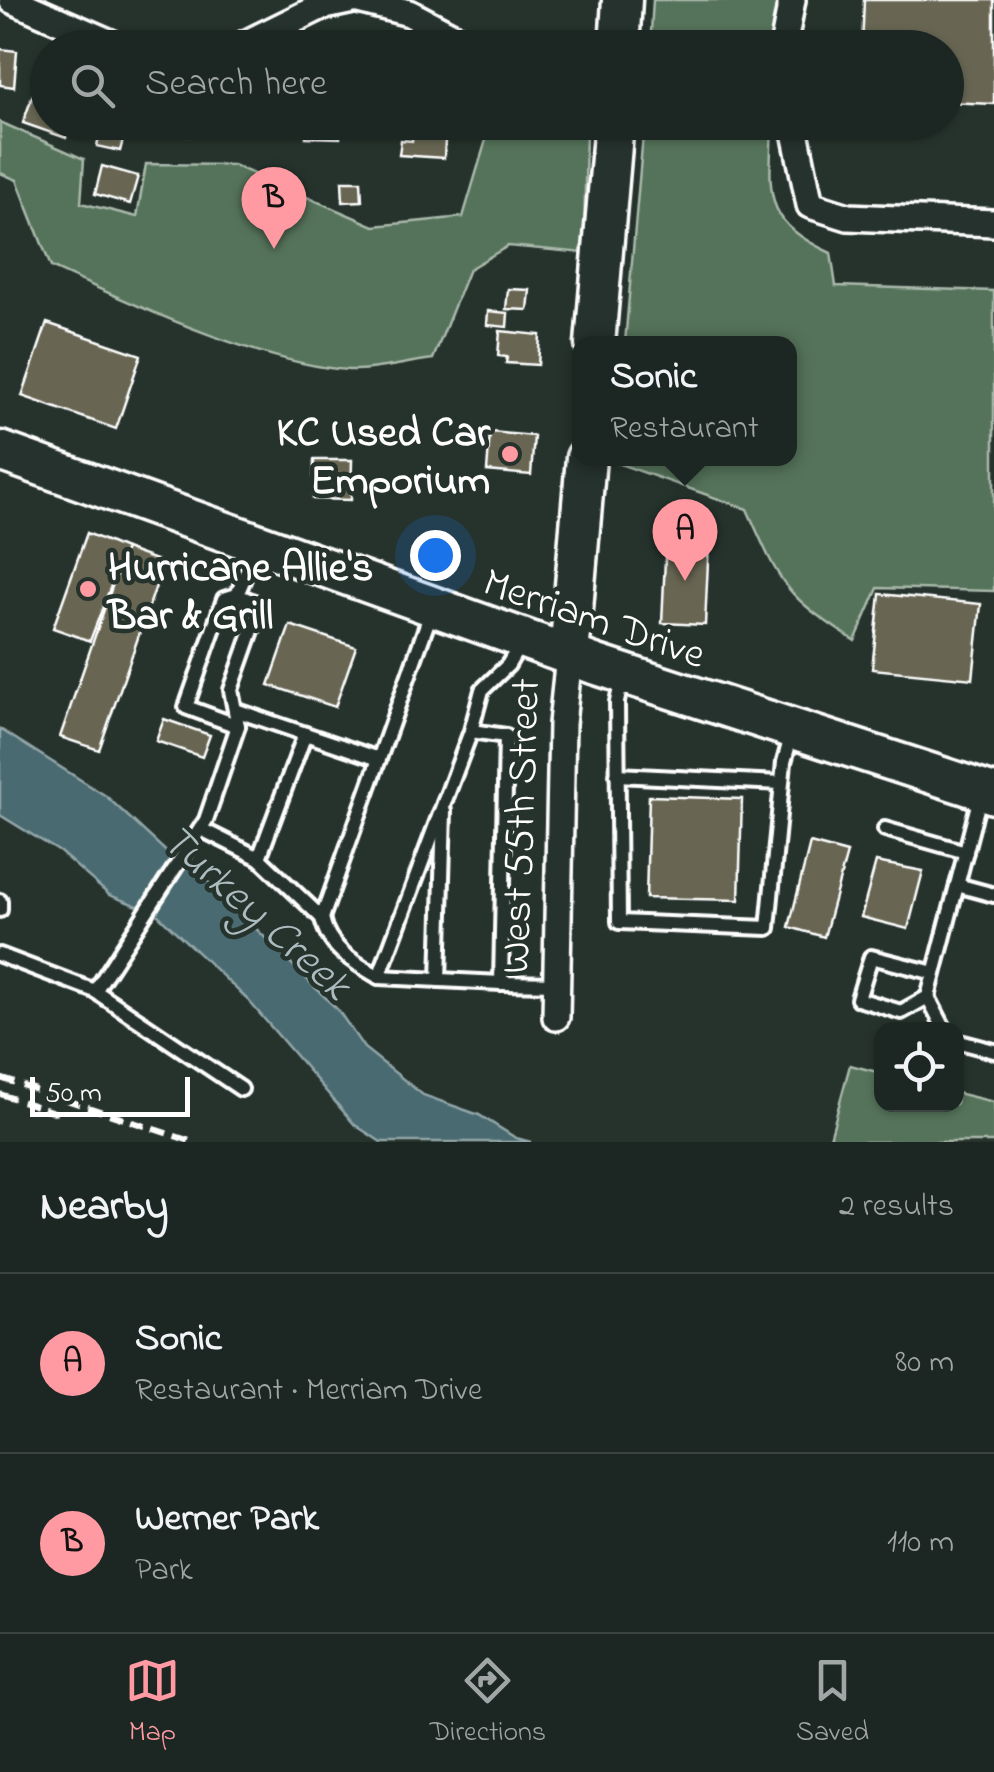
<!DOCTYPE html>
<html lang="en">
<head>
<meta charset="utf-8">
<style>
	:root { --surface:#1c2622; --page:#252e2a; --text:#f1f3f6; --muted:#a0a5a5; --line:#3a4340; --accent:#ff9aa2 }
	body { margin:0; font-family:"Indie Flower",sans-serif; background:var(--page); color:var(--text) }
	.controls { position:absolute; right:30px; bottom:30px; display:grid; overflow:hidden; border-radius:20px; box-shadow:0 2px 8px #0004 }
	.controls button { width:90px; height:90px; display:grid; place-items:center; padding:0; border:0; border-bottom:2px solid var(--line); background:var(--surface); color:var(--text); font:50px sans-serif }
	.scale { position:absolute; left:30px; bottom:25px; width:160px; box-sizing:border-box; padding-left:10px; border:5px solid #fff; border-top:0; font-size:28px; line-height:35px; white-space:nowrap; color:#fff; -webkit-text-stroke:8px #26332d; paint-order:stroke }
	.you { position:absolute; left:435px; top:555px; width:35px; height:35px; margin:-25px; border:8px solid #fff; border-radius:50%; background:#1a73e8; box-shadow:0 0 0 15px #1a73e833 }
	.badge { display:grid; place-items:center; width:65px; height:65px; border-radius:50%; background:var(--accent); color:#111; font-size:32px; font-weight:700 }
	.pin { position:absolute; translate:-50% -82px; filter:drop-shadow(0 2px 5px #0008) }
	.pin::after { content:''; position:absolute; top:52px; width:35px; height:30px; background:inherit; clip-path:polygon(0 0,100% 0,50% 100%) }
	.popup { position:absolute; left:572px; top:336px; width:225px; height:130px; box-sizing:border-box; display:grid; place-content:center; border-radius:20px; background:var(--surface); filter:drop-shadow(0 2px 8px #0005); font-size:32px; white-space:nowrap; color:var(--muted) }
	.popup b { font-size:38px; color:var(--text) }
	.popup::after { content:''; position:absolute; left:50%; top:100%; margin-left:-20px; border:20px solid transparent; border-top-color:var(--surface) }
	.list { margin:0; padding:0; list-style:none }
	h2 { display:flex; justify-content:space-between; align-items:center; height:130px; margin:0; padding:0 40px; font-size:42px }
	h2 small { font-size:32px; font-weight:400; color:var(--muted) }
	.list li { display:grid; grid-template-columns:65px 1fr auto; gap:30px; align-items:center; box-sizing:border-box; height:180px; padding:0 40px; border-top:2px solid var(--line) }
	.list b { display:block; font-size:38px; white-space:nowrap }
	.list p { margin:0; font-size:32px; white-space:nowrap; color:var(--muted) }
	.list em { font-size:32px; font-style:normal; color:var(--muted) }
	.icon { flex:none; width:55px; height:55px; fill:none; stroke:currentColor; stroke-width:2; stroke-linecap:round; stroke-linejoin:round }
	.map { position:relative; flex:none; width:994px; height:1142px; overflow:hidden }
	.search { position:absolute; background:var(--surface); box-shadow:0 2px 8px #0004; left:30px; right:30px; top:30px; height:110px; display:flex; align-items:center; gap:25px; box-sizing:border-box; padding:0 35px; border-radius:55px; color:var(--muted); font-size:38px }
	.sheet { height:490px; background:var(--surface) }
	nav { display:flex; justify-content:space-around; align-items:center; box-sizing:border-box; height:140px; border-top:2px solid var(--line); background:var(--surface); font-size:28px; color:var(--muted) }
	nav a { display:grid; justify-items:center; gap:5px }
	nav .on { color:var(--accent) }
	.map>svg:first-child { display:block }
	.green { fill:#55735a; stroke:#aab9ac; stroke-width:2.5 }
	.water { fill:#496a70; stroke:#92a6a9; stroke-width:2.5 }
	.building { fill:#686652; stroke:#fff; stroke-width:2.5 }
	.lines { fill:none; stroke-linecap:round; stroke-linejoin:round }
	.lane-casing { stroke:#fff; stroke-width:20 }
	.street-casing { stroke:#fff; stroke-width:32 }
	.secondary-casing { stroke:#fff; stroke-width:45 }
	.lane { stroke:#26332d; stroke-width:12 }
	.street { stroke:#26332d; stroke-width:25 }
	.secondary { stroke:#26332d; stroke-width:38 }
	.rail { stroke:#fff; stroke-width:6; stroke-dasharray:15 8; stroke-linecap:butt }
	.poi-dot { fill:#ff9aa2; stroke:#26332d; stroke-width:4 }
	.labels { text-anchor:middle; stroke-width:9; stroke-linejoin:round; paint-order:stroke }
	.poi-label { font-size:42px; font-weight:bold; fill:#fff; stroke:#26332d; text-anchor:end }
	.street-label { font-size:42px; fill:#fff; stroke:#26332d }
	.water-label { font-size:45px; font-style:italic; fill:#adbcbf; stroke:#26332d }
</style>
</head>
<body>
<div class="map">
<svg width="994" height="1142" viewBox="0 0 994 1142">
	<rect width="100%" height="100%" fill="#26332d"/>
	<filter id="ink" filterUnits="userSpaceOnUse"><feTurbulence type="fractalNoise" baseFrequency=".01" numOctaves="2"/><feDisplacementMap in="SourceGraphic" scale="20" xChannelSelector="R" yChannelSelector="G"/><feConvolveMatrix kernelMatrix="1 2 1 2 8 2 1 2 1" color-interpolation-filters="sRGB"/></filter>
	<g filter="url(#ink)">
		<!-- green -->
		<g class="green">
			<polygon points="653,0 780,0 774,47 650,48"/>
			<path d="M0,122L84,159L81,203L137,217L146,164L233,165L374,226L463,217L491,123H586L584,253L508,246L469,269L433,359C407,362 376,371 349,370C263,365 130,303 51,267L17,180L0,173Z"/>
			<path d="M644,123H772C770,192 760,221 831,253L836,286L994,291V591L878,588L855,641C784,595 781,586 747,509L614,462L615,458H790V344L625,343Z"/>
			<polygon points="850,1065 881,1073 882,1104 956,1104 957,1093 994,1102 994,1142 829,1142"/>
		</g>
		<!-- water -->
		<polygon class="water" points="0,729 106,796 174,859 196,869 338,1010 364,1048 423,1095 479,1115 516,1138 531,1142 381,1142 355,1125 248,1000 156,913 109,895 60,852 0,815"/>
		<!-- building -->
		<g class="building">
			<polygon points="864,0 994,0 994,104 946,102 946,48 862,48"/>
			<polygon points="0,49 17,51 14,87 0,85"/>
			<polygon points="42,68 48,69 48,122 71,122 66,138 23,123"/>
			<polygon points="102,122 135,122 133,130 126,129 120,151 97,146"/>
			<polygon points="157,122 189,122 189,136 157,134"/>
			<polygon points="340,122 340,138 306,137 306,123"/>
			<polygon points="413,122 446,122 444,158 399,155 401,140 412,141"/>
			<polygon points="102,166 138,176 130,204 95,194"/>
			<polygon points="342,181 361,181 362,201 343,202"/>
			<polygon points="508,289 530,290 528,310 506,309"/>
			<polygon points="488,311 508,313 507,327 487,325"/>
			<polygon points="47,323 141,355 116,429 22,396"/>
			<polygon points="500,331 540,335 538,365 506,363 507,357 498,356"/>
			<polygon points="490,432 534,436 531,475 487,471"/>
			<polygon points="314,460 352,460 351,500 313,499"/>
			<polygon points="87,533 125,549 90,641 53,628"/>
			<polygon points="666,538 709,540 705,625 662,623"/>
			<polygon points="125,549 164,563 99,750 60,737"/>
			<polygon points="880,594 981,604 973,679 872,669"/>
			<polygon points="290,625 356,647 335,707 269,685"/>
			<polygon points="164,719 210,735 202,757 156,741"/>
			<polygon points="649,796 742,799 739,900 646,898"/>
			<polygon points="810,843 847,853 824,937 789,927"/>
			<polygon points="876,862 923,871 908,929 861,917"/>
		</g>
		<g class="lines">
			<!-- lane casing -->
			<g class="lane-casing">
				<g id="lane">
					<polyline points="237,595 224,599 186,707 238,726"/>
					<polyline points="622,679 617,702 619,922 768,928 784,762 792,733"/>
					<polyline points="235,710 379,759 432,610"/>
					<polyline points="471,731 506,736 501,983 379,977 471,731 482,690 508,665 522,641"/>
					<polyline points="617,775 781,783"/>
					<polyline points="201,829 259,858 305,734"/>
					<polyline points="885,829 966,852"/>
					<polyline points="259,858 322,918 379,759"/>
					<polyline points="957,885 994,895"/>
					<polyline points="0,901 0,910"/>
					<path d="M322,918C328,948 353,962 379,977"/>
					<polyline points="0,955 95,991 206,820 238,726 231,690 261,605 237,595 256,549"/>
					<polyline points="439,980 444,811"/>
					<polyline points="501,983 557,984"/>
					<polyline points="95,991 241,1089"/>
					<polyline points="928,997 901,1012 858,999 871,957 934,973"/>
					<polyline points="945,1030 928,997 981,793"/>
					<polyline points="956,1041 994,1051"/>
				</g>
			</g>
			<!-- street casing -->
			<g class="street-casing">
				<g id="street">
					<polyline points="12,0 122,48"/>
					<polyline points="358,0 409,13 475,48"/>
					<polyline points="237,48 320,7 353,0"/>
					<polyline points="783,48 792,0"/>
					<polyline points="793,122 810,205 848,217 994,223"/>
					<polyline points="556,1017 562,724 569,655"/>
				</g>
			</g>
			<!-- secondary casing -->
			<g class="secondary-casing">
				<g id="secondary">
					<polyline points="619,48 622,0"/>
					<polyline points="595,344 614,122"/>
					<polyline points="0,451 594,664 994,794"/>
					<polyline points="569,655 586,458"/>
				</g>
			</g>
			<!-- lane -->
			<use href="#lane" class="lane"/>
			<!-- street -->
			<use href="#street" class="street"/>
			<!-- secondary -->
			<use href="#secondary" class="secondary"/>
			<!-- rail -->
			<g class="rail">
				<polyline points="0,1078 193,1142"/>
				<polyline points="0,1094 57,1113"/>
			</g>
		</g>
	</g>
	<!-- markers -->
	<g class="poi-dot">
		<circle cx="510" cy="454" r="10"/>
		<circle cx="88" cy="589" r="10"/>
	</g>
	<g class="labels">
		<!-- poi labels -->
		<g class="poi-label">
			<text x="490" y="445">KC Used Car<tspan x="490" dy="48">Emporium</tspan></text>
			<text x="108" y="580" text-anchor="start">Hurricane Allie's<tspan x="108" dy="48">Bar &amp; Grill</tspan></text>
		</g>
		<!-- street labels -->
		<g class="street-label">
			<text transform="translate(595 616) rotate(19)" y="15">Merriam Drive</text>
			<text transform="translate(518 826) rotate(-88)" y="15">West 55th Street</text>
		</g>
		<!-- water labels -->
		<g class="water-label">
			<text transform="translate(258 910) rotate(42)" y="16">Turkey Creek</text>
		</g>
	</g>
</svg>
<div class="controls">
<button><svg class="icon" aria-label="locate" viewBox="0 0 24 24"><circle cx="12" cy="12" r="6"/><path d="M12 2v4M12 18v4M2 12h4M18 12h4"/></svg></button>
</div>
<div class="scale">50 m</div>
<div class="you"></div>
<div class="pin badge" style="left:685px;top:581px">A</div>
<div class="popup"><b>Sonic</b>Restaurant</div>
<div class="pin badge" style="left:274px;top:249px">B</div>
<div class="search"><svg class="icon" aria-label="search" viewBox="0 0 24 24"><circle cx="10" cy="10" r="6"/><path d="M15 15l6 6"/></svg>Search here</div>
</div>
<section class="sheet">
<h2>Nearby<small>2 results</small></h2>
<ul class="list">
<li><span class="badge">A</span><div><b>Sonic</b><p>Restaurant · Merriam Drive</p></div><em>80 m</em></li>
<li><span class="badge">B</span><div><b>Werner Park</b><p>Park</p></div><em>110 m</em></li>
</ul>
</section>
<nav>
<a class="on"><svg class="icon" aria-label="map" viewBox="0 0 24 24"><path d="M3 6l6-2 6 2 6-2v14l-6 2-6-2-6 2zM9 4v14M15 6v14"/></svg>Map</a>
<a><svg class="icon" aria-label="directions" viewBox="0 0 24 24"><path d="M12 3l9 9-9 9-9-9zM9 14v-3h6M13 9l2 2-2 2"/></svg>Directions</a>
<a><svg class="icon" aria-label="saved" viewBox="0 0 24 24"><path d="M7 4h10v16l-5-4-5 4z"/></svg>Saved</a>
</nav>
</body>
</html>
